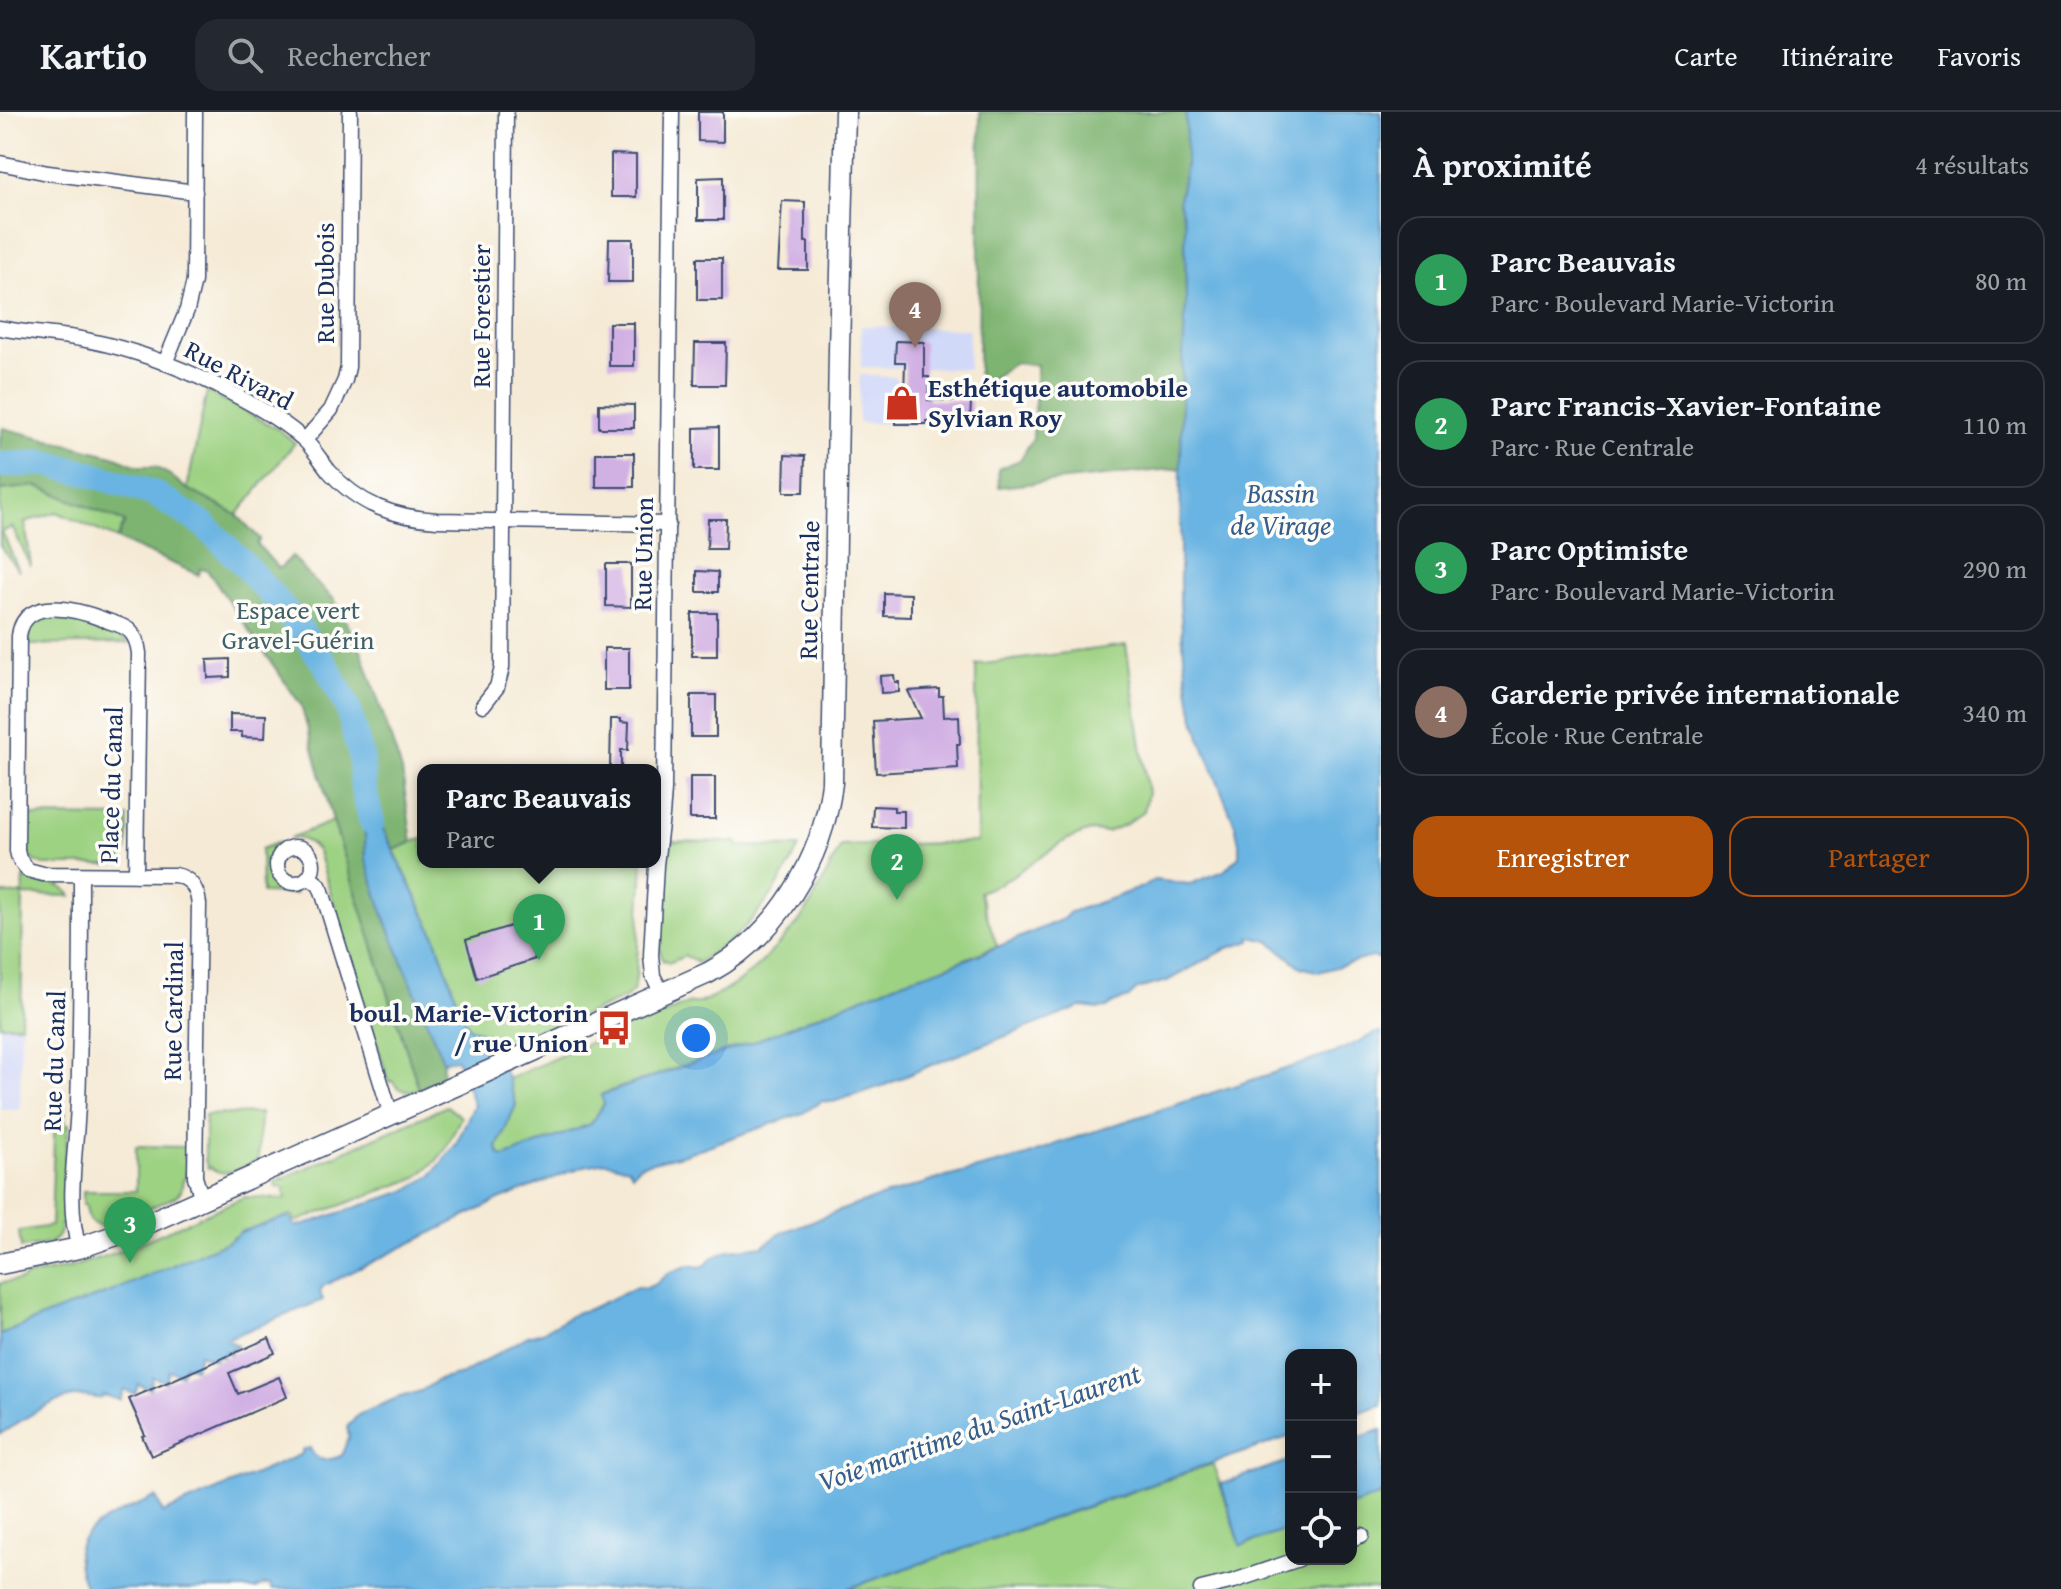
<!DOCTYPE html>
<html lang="fr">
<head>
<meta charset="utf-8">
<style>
	:root { --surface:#171b24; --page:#242831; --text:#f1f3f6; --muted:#9ea1a6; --line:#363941; --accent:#b45309 }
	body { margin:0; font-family:"Gentium Book Plus",serif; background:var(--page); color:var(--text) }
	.controls { position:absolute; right:24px; bottom:24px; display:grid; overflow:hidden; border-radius:16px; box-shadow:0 4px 12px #0003 }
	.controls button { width:72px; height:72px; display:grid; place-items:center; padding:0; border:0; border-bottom:2px solid var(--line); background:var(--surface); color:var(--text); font:40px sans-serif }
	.you { position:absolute; left:696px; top:926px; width:28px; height:28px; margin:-20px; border:6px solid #fff; border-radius:50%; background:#1a73e8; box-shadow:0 0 0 12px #1a73e833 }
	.badge { display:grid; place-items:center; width:52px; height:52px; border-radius:50%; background:var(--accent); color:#fff; font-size:26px; font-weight:700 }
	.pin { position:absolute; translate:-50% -66px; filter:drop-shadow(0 2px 4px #0008) }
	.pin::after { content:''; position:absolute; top:42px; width:28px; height:24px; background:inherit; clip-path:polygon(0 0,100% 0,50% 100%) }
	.popup { position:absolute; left:417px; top:652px; width:244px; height:104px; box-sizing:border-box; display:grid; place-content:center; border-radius:16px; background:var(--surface); filter:drop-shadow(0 2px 6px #0005); font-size:26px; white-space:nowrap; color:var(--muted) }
	.popup b { font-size:30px; color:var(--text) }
	.popup::after { content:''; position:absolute; left:50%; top:100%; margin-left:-16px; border:16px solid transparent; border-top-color:var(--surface) }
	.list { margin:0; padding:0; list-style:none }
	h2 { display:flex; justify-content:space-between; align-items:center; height:104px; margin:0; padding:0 32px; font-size:34px }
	h2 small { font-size:26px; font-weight:400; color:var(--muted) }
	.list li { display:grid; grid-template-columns:52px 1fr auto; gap:24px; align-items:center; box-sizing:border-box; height:128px; margin:0 16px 16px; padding:0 16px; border:2px solid var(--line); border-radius:24px }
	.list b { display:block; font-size:30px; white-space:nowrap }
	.list p { margin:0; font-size:26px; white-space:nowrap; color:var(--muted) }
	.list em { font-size:26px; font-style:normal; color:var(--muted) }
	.actions { display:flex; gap:16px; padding:24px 32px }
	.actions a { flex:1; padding:18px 0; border:2px solid var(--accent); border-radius:24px; text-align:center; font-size:28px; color:var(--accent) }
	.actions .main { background:var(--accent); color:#fff }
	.icon { flex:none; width:44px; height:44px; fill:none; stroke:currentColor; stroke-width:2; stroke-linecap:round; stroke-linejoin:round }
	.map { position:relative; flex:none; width:1381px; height:1477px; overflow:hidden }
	header { display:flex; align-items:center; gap:48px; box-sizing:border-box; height:112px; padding:0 40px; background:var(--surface); border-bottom:2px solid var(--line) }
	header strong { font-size:38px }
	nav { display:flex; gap:44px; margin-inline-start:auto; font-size:28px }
	.search { width:560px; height:72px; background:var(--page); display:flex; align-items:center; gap:20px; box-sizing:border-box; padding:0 28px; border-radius:24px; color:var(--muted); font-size:30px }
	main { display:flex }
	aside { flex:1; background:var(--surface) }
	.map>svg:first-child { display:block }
	.built { fill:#d1d9f9 }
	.green { fill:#9ed283; stroke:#5c8070; stroke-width:2 }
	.forest { fill:#7eb471; stroke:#4c7268; stroke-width:2 }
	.water { fill:#69b4e2; stroke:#4272a0; stroke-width:2 }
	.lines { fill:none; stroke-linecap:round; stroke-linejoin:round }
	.river { stroke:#69b4e2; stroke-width:26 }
	.building { fill:#d1b0e4 }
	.street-casing { stroke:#3c4b70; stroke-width:17 }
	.secondary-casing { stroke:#3c4b70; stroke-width:23 }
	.street { stroke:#fff; stroke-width:14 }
	.secondary { stroke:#fff; stroke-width:20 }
	.labels { text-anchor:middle; stroke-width:7; stroke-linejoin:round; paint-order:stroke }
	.street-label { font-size:26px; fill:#1b2f5e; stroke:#fdfcf7 }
	.poi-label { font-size:26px; font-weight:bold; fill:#1b2f5e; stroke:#fdfcf7; text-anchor:start }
	.park-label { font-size:26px; fill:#426069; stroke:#fdfcf7 }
	.water-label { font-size:28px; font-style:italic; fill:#365e8c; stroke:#fdfcf7 }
</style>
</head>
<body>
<header>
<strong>Kartio</strong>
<div class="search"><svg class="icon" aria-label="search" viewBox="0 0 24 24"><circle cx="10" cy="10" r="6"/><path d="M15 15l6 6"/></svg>Rechercher</div>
<nav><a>Carte</a><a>Itinéraire</a><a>Favoris</a></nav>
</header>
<main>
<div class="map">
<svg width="1381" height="1477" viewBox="0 0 1381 1477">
	<rect width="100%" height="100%" fill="#fdfcf7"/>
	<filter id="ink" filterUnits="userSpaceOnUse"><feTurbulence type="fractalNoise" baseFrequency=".0125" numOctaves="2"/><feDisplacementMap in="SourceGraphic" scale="16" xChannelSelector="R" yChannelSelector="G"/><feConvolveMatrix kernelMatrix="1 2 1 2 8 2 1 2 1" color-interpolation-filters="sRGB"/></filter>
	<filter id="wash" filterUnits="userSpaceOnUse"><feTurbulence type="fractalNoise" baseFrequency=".006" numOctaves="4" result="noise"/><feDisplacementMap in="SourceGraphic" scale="32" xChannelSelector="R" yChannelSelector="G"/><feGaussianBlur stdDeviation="1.8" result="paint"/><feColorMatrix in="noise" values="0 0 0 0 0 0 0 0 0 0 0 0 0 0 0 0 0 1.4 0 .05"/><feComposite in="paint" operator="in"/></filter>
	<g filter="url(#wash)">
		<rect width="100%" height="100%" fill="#f5ead5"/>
		<!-- built -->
		<g class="built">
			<polygon points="861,214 969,217 968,257 861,255"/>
			<polygon points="860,263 896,265 897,284 928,284 929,288 971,289 970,313 858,311"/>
			<polygon points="0,913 21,913 20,998 0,998"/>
		</g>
		<!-- green -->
		<g class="green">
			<polygon points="207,279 278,317 295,331 237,403 187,377"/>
			<polygon points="37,374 125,410 117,427 57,400 25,410 31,454 12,415 2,420 19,459 0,434 0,378"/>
			<polygon points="46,506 83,508 121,524 128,531 28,533 31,514 38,509"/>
			<polygon points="1126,533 1148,681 1144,699 1126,712 1107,720 1090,719 1068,727 1001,771 979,780 997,834 928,862 905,868 755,929 602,982 604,992 591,1012 504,1045 499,1043 497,1035 516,993 508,967 640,908 642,911 690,891 699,891 721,881 738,870 759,853 795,815 811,792 841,734 977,730 976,553"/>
			<path d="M27,704L128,705C127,723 133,747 112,753H44C19,746 27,725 27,704Z"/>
			<path d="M333,709L419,977C408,981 399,980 392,969L389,970L318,740C311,730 303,726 290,726Z"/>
			<polygon points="423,726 423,750 643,750 636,867 633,879 627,885 496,942 486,922 469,916 460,897 435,824 394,738"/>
			<path d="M666,729L737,730L738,734L799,735C782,771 760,804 728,830C718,838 707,844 697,851L693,847L685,844L668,851L666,848L663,849L660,838Z"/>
			<path d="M277,731C260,752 266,778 295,780V782L262,781L261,737Z"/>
			<path d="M24,766C41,773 61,767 71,784L23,783L21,913H0V782H23Z"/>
			<polygon points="447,994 461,1005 445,1038 436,1049 416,1066 295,1110 292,1103 241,1120 229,1129 111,1180 52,1201 0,1223 0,1171 22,1168 25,1165 68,1156 124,1138 244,1085 286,1087 284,1075 276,1074 275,1070"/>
			<path d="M55,997H65V1012H69L65,1045L64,1111L61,1112C60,1136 39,1133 21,1136L19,1119L51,1114Z"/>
			<path d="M260,1001L258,1048C242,1055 225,1068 210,1055L208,1056L205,1048V1003Z"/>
			<path d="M136,1034L186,1035V1066L183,1068L181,1079L175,1085L108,1114C92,1116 87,1107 86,1093L83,1092V1079H136Z"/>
			<polygon points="1213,1352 1241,1434 1291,1416 1291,1447 1351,1447 1351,1394 1381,1383 1381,1477 846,1477"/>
		</g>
		<!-- forest -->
		<g class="forest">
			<polygon points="980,0 1186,0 1186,52 1179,89 1185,111 1186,193 1182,260 1181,356 999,375 998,357 1020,348 1033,326 1037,253 1014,251 978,276"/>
			<polygon points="3,316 113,344 140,355 155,355 170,363 187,377 237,403 260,427 257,432 279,457 292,444 312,467 334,487 361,538 402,659 412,730 394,738 363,678 366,748 384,804 443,949 442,965 419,977 333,709 301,593 207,458 200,457 199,463 117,427 125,410 37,374 0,378 0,326"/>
		</g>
		<!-- water -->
		<g class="water">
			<path d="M1186,0H1381V847L1371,845L1319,860L1301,855L1269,829L1250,825L1251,829L1228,836L1167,869L1137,877L1129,886L1113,891L1107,896L1098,897L1081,895L929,954L885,973L833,990L822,989L803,1001L682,1043L640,1053L632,1062L629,1056L606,1050L584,1054L499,1088L323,1174L320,1180L323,1188L226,1227L237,1233L236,1237L232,1236L230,1242L225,1239L222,1245L217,1243L215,1248L199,1242L195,1256L185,1253L181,1263L169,1258L166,1270L153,1265L150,1277L138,1272L135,1282L124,1278L120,1288L103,1283L102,1286C94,1287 89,1284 83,1284C52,1285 25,1307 0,1322V1223L52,1201L111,1180L229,1129L241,1120L289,1104L295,1114L303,1113L405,1079L432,1063L456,1032L474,993L457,947L443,949L384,804L366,748L363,676L435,824L460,897L469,916L486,922L508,967L516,993L497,1035L499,1043L504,1045L591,1012L604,992L601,983L755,929L905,868C959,853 1011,829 1063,807L1070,800L1118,784L1142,775L1154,768L1190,772L1224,759L1239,744V731L1235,713L1200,626L1190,588L1184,544L1180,491V438L1182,260L1186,193L1185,111L1179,89L1186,52Z"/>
			<path d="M1381,919V1293L1351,1303V1243H1291V1324L846,1477H272L270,1473H264L256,1477H86C82,1466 76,1451 78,1439C82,1412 134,1395 156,1385L163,1401L302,1342V1338L310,1336C316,1351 327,1349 341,1344L349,1325L347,1315L358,1303L397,1286L421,1279L438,1268L462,1262L528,1224L542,1220L578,1200L587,1198L637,1175L646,1176L656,1172L668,1161L690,1153L700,1155L706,1153L712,1146L730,1138L763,1134L783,1120L855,1093L935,1068L1027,1044L1056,1032L1334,941Z"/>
			<polygon points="1381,1318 1381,1383 1351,1394 1351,1328"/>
			<polygon points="1291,1348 1291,1416 1241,1434 1221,1372"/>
		</g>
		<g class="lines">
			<!-- river -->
			<polyline class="river" points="0,353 45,351 91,362 155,382 203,412 242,450 290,504 326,553 348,596 361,645 363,676 372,710"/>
		</g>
		<g id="blocks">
			<!-- building -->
			<g class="building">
				<polygon points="698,0 723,0 723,30 698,29"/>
				<polygon points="611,42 636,43 636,85 611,85"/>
				<polygon points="723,65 723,108 698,108 698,66"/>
				<polygon points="782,89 805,90 805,130 808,130 808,158 778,158"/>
				<polygon points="609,127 633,127 633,170 608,170"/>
				<rect x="697" y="146" width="25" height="42"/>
				<rect x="609" y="211" width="25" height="43"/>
				<polygon points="896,229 924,230 924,265 929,265 928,288 971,289 970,310 926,309 926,312 896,312 896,284 904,284 905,250 895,250"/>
				<polygon points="695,231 726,231 725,273 694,273"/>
				<polygon points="599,292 634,293 634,316 599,316"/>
				<polygon points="719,315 719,358 694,358 694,316"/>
				<rect x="596" y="341" width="38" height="34"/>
				<polygon points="785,343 805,344 804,380 784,380"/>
				<polygon points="708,407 726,407 725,437 707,437"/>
				<polygon points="606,452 631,452 631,495 606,494"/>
				<polygon points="697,459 718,460 718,480 697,480"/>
				<polygon points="884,481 911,482 911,505 884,504"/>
				<rect x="692" y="501" width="25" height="43"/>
				<rect x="604" y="536" width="25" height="42"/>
				<polygon points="230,547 230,565 208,566 207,548"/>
				<polygon points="894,563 895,570 899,570 899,580 881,581 880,564"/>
				<polygon points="939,577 939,584 943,584 944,605 959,604 960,632 957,632 958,656 876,661 873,609 921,606 908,579"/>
				<rect x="691" y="583" width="25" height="42"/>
				<polygon points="230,602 266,603 265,626 242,625 242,620 230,620"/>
				<polygon points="611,607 621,607 621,610 629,611 628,638 621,638 621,658 610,658"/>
				<rect x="690" y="665" width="25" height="42"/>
				<polygon points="873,694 894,695 894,699 904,699 904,716 872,715"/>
				<polygon points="523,810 535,847 477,866 466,828"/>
				<polygon points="269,1226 275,1241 229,1261 238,1282 279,1265 287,1285 151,1344 142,1324 145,1323 129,1287"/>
			</g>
		</g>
	</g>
	<g filter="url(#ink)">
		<use href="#blocks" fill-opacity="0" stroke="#3c4b70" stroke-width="2"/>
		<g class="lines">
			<!-- street casing -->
			<g class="street-casing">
				<g id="street">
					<polyline points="0,51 48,61 195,80"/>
					<path d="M0,216C30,222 61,222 91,229C135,238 179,255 218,274C247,289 278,305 302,326C313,335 320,348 329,359C359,393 393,405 437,408L668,412"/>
					<polyline points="165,251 187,198 194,169 195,0"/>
					<polyline points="305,328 331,298 345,268 348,255 350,0"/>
					<polyline points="483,593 497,575 502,556 506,0"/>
					<circle cx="295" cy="753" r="18"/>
					<path d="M136,763L139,541C138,532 136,525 129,518C122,513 113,511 105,508C79,498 24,482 19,524L17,739L19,747L28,758L43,762L175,763C191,766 197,776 199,792L195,1065L202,1087"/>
					<polyline points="309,765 319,773 322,779 391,1003"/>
					<polyline points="662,881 653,864 651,843 656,753 662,704 664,678 672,0"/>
					<path d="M79,1136C65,1091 77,1037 78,990C81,914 81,839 81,763"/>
					<polyline points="1351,1427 1362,1423"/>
					<polyline points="1201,1477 1234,1469 1299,1447"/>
				</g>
			</g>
			<!-- secondary casing -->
			<g class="secondary-casing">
				<path id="secondary" d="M0,1152L79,1136L137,1116L708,861C777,824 823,748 832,671L839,238L845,0"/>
			</g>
			<!-- street -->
			<use href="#street" class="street"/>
			<!-- secondary -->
			<use href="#secondary" class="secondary"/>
		</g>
	</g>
	<!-- icons -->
	<defs>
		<g id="shop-bare" transform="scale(2.76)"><path d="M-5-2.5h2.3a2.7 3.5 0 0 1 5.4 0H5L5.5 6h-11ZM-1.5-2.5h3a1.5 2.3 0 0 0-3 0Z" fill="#c8321e" stroke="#fdfcf7" stroke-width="2.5" paint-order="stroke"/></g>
		<g id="bus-bare" transform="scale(2.76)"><path d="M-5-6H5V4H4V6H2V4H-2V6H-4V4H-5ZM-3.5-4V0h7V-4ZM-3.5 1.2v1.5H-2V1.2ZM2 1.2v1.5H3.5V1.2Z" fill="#c8321e" stroke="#fdfcf7" stroke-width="2.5" paint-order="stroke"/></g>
	</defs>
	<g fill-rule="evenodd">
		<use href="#shop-bare" x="902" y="291"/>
		<use href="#bus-bare" x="614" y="916"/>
	</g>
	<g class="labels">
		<!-- street labels -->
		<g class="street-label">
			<text transform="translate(325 171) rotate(-90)" y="9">Rue Dubois</text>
			<text transform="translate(481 204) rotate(-90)" y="9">Rue Forestier</text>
			<text transform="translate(239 263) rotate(28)" y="9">Rue Rivard</text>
			<text transform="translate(643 442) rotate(-89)" y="9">Rue Union</text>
			<text transform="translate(809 478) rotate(-89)" y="9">Rue Centrale</text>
			<text transform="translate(111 673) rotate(-88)" y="9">Place du Canal</text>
			<text transform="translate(173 899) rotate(-89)" y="9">Rue Cardinal</text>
			<text transform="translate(54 949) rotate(-88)" y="9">Rue du Canal</text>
		</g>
		<!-- poi labels -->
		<g class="poi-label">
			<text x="928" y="285">Esthétique automobile<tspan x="928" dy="30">Sylvian Roy</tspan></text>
			<text x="588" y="910" text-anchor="end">boul. Marie-Victorin<tspan x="588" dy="30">/ rue Union</tspan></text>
		</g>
		<!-- park labels -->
		<g class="park-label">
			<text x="298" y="507">Espace vert<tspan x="298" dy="30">Gravel-Guérin</tspan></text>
		</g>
		<!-- water labels -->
		<g class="water-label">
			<text x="1281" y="391">Bassin<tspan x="1281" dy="32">de Virage</tspan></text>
			<text transform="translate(979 1315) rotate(-19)" y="10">Voie maritime du Saint-Laurent</text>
		</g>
	</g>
</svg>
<div class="controls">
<button>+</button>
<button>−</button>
<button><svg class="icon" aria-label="locate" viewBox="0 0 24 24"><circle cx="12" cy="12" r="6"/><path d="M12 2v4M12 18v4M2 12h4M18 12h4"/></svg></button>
</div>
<div class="you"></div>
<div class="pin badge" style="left:539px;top:848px;background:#2e9e5b">1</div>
<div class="popup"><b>Parc Beauvais</b>Parc</div>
<div class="pin badge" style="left:897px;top:788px;background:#2e9e5b">2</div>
<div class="pin badge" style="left:130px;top:1151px;background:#2e9e5b">3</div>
<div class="pin badge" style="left:915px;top:236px;background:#8d6e63">4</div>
</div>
<aside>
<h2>À proximité<small>4 résultats</small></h2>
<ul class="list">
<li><span class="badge" style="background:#2e9e5b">1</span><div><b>Parc Beauvais</b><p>Parc · Boulevard Marie-Victorin</p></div><em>80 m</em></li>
<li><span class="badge" style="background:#2e9e5b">2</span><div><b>Parc Francis-Xavier-Fontaine</b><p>Parc · Rue Centrale</p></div><em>110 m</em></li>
<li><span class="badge" style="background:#2e9e5b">3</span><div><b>Parc Optimiste</b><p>Parc · Boulevard Marie-Victorin</p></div><em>290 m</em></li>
<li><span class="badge" style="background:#8d6e63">4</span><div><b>Garderie privée internationale</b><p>École · Rue Centrale</p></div><em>340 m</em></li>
</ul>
<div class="actions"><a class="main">Enregistrer</a><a>Partager</a></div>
</aside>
</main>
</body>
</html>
